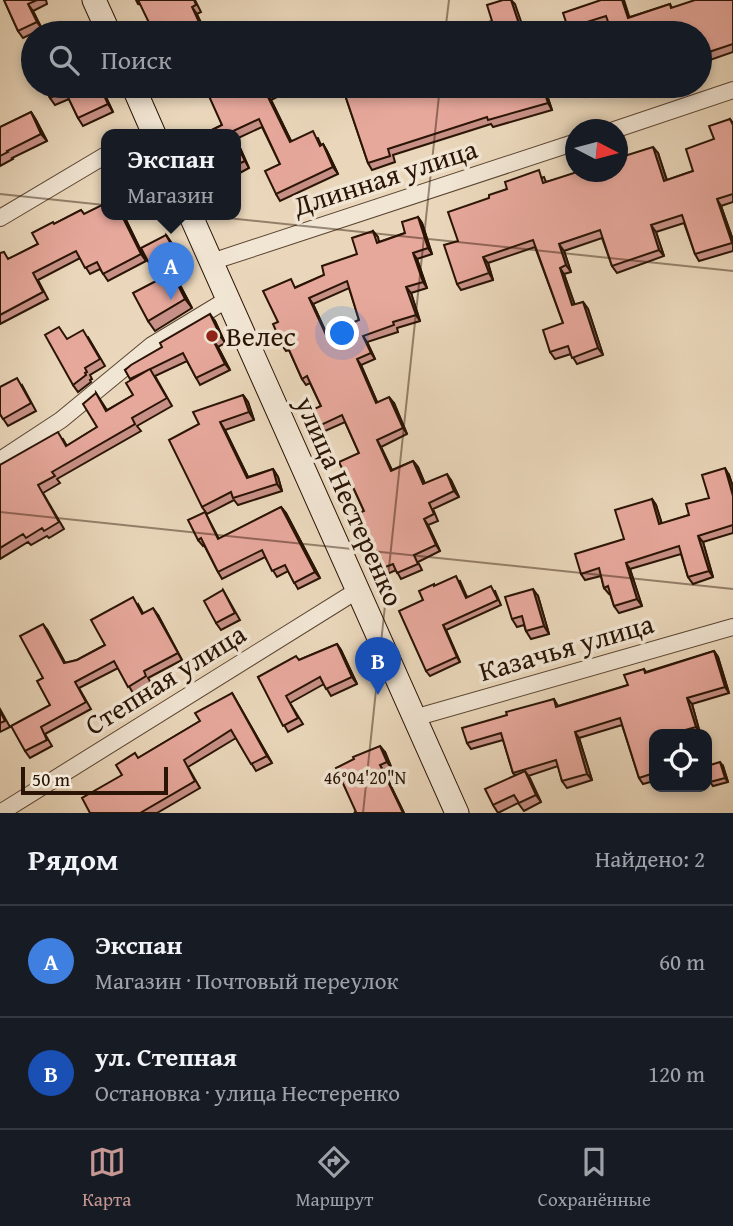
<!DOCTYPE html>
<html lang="ru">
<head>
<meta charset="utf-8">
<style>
	:root { --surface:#171b24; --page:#20242c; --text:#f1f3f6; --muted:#9ea1a6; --line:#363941; --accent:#c59692 }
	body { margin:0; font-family:"Gentium Book Plus",serif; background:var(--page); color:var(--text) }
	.controls { position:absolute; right:21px; bottom:21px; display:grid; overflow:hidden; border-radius:14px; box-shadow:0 4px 10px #0003 }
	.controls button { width:63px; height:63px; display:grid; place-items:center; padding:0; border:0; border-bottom:2px solid var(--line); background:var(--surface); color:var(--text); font:35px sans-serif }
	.compass { position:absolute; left:565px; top:119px; width:63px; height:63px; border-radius:50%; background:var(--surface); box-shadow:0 4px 10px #0003; rotate:96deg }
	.scale { position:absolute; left:21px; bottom:18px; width:147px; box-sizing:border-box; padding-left:7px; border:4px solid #2a1405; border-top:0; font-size:19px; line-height:24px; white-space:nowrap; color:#2a1405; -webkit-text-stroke:5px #f1e5d3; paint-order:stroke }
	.you { position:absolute; left:343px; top:334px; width:24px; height:24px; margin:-18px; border:5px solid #fff; border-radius:50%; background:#1a73e8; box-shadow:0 0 0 10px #1a73e833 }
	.badge { display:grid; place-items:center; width:46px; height:46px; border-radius:50%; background:var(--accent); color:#fff; font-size:23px; font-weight:700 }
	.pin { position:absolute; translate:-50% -58px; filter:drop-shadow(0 2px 4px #0008) }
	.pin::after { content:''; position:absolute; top:37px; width:24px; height:21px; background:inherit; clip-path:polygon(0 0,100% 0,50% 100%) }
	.popup { position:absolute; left:101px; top:129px; width:140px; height:91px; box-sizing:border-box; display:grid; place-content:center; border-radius:14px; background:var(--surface); filter:drop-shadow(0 2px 5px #0005); font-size:23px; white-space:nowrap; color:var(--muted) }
	.popup b { font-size:26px; color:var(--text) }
	.popup::after { content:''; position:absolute; left:50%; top:100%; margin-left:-14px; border:14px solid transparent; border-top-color:var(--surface) }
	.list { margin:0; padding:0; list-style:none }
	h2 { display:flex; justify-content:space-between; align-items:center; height:91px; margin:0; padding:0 28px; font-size:30px }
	h2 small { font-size:23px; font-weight:400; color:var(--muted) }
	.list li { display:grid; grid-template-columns:46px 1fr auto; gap:21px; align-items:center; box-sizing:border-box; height:112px; padding:0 28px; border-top:2px solid var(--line) }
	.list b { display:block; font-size:26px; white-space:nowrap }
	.list p { margin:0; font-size:23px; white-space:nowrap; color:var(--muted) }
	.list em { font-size:23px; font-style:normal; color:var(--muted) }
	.icon { flex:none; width:38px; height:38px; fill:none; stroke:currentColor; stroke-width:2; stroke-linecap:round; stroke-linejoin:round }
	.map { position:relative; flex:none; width:733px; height:813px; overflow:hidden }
	.search { position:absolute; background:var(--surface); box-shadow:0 4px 10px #0003; left:21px; right:21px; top:21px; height:77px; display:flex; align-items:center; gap:18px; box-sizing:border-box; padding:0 24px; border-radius:38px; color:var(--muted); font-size:26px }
	.sheet { height:315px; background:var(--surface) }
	nav { display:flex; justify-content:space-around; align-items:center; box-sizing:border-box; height:98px; border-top:2px solid var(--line); background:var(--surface); font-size:19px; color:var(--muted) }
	nav a { display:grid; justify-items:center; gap:4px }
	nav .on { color:var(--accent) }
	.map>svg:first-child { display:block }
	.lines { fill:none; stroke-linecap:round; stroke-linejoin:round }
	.street-casing { stroke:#5a4532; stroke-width:18 }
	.secondary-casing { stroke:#2a1405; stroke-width:25 }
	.street { stroke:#f1e5d3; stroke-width:16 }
	.secondary { stroke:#f1e5d3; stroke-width:23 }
	.wall { fill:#c79086; stroke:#2a1405; stroke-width:2; fill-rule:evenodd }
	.shaded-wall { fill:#a2766d; stroke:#2a1405; stroke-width:2 }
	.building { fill:#e7a89c; stroke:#2a1405; stroke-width:2; fill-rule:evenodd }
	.ticks { fill:none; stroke:#2a1405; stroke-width:2; stroke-opacity:0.45 }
	.poi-dot { fill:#8f2418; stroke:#f1e5d3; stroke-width:2.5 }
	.labels { text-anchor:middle; stroke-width:7; stroke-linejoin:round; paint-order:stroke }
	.street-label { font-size:28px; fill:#2a1405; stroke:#f1e5d3 }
	.poi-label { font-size:28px; fill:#2a1405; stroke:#f1e5d3; text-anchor:start }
	.ticks-label { font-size:18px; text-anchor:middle; fill:#2a1405; stroke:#f1e5d3; stroke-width:7; stroke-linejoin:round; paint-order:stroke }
</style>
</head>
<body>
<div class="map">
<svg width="733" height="813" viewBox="0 0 733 813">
	<rect width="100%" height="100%" fill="#ead7bb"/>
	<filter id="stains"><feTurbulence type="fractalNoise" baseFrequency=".00286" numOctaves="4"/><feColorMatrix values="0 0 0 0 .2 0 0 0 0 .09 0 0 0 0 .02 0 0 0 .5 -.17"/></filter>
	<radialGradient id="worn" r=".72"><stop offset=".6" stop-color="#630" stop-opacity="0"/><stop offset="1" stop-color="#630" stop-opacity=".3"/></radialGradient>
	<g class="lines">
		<!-- street casing -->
		<g class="street-casing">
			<g id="street">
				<polyline points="614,130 733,90"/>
				<polyline points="0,218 106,155"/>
				<polyline points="211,262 576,142"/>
				<polyline points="0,460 61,420 152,345 228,299"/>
				<polyline points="414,718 733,627"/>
				<polyline points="0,813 358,590"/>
			</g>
		</g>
		<!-- secondary casing -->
		<g class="secondary-casing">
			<g id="secondary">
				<polyline points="94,0 109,33"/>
				<polyline points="133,86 154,134"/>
				<polyline points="190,214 457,813"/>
			</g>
		</g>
		<!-- street -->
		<use href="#street" class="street"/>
		<!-- secondary -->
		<use href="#secondary" class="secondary"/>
	</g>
	<!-- wall -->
	<g class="wall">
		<polygon points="4,0 46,0 47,4 33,11 42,29 23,38 18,31"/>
		<polygon points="136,0 195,0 201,12 197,14 138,4"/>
		<polygon points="601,0 630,17 670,4 672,8 733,0 733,52 704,62 705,64 700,66 700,33 609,23 576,33 572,33 568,28"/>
		<polygon points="44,86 90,86 92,91 100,87 105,95 113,112 83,126 78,118 69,99 55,105 50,98"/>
		<polygon points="272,86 277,97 271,100 291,141 318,138 321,145 323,144 327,151 338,174 280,201 276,194 280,164 262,127 236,139 249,168 236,175 236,134 204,134 222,125 216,90"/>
		<polygon points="342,86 544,86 552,110 493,127 491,124 393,155 395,162 372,170 368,163"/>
		<polygon points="580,86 618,86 586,97"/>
		<polygon points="621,86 636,86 624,90"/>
		<polygon points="31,112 36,120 47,141 12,158 13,159 0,166 0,127"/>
		<polygon points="730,119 733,123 733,202 721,206 733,240 733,251 699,261 695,254 684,223 656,232 664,256 617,273 612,266 602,238 564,251 571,272 564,274 575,305 583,302 588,309 603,355 577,364 571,354 555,359 550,352 563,323 535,247 488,263 493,280 461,290 457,284 458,241 489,198 507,189 544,177 546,182 658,153 667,180 693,171 714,139"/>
		<polygon points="81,210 84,214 136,214 126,220 146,261 108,281 100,269 90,274 80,258 38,280 48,299 0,324 0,253 9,259 38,244 54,224"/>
		<path d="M418,217L422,223L432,254L417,259L427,288L411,293L420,321L397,328L398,332L367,342L375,359L361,365L377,402L394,403L407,434L381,447L392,470L413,461L418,467L425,484L451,480L459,497L433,509L438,521L428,525L440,551L418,562L422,570L401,579L396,570L385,575L380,569L372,550L371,551L367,544L364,511L352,485H351L347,479L359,453L345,422L325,431L321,425V406L310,383L306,385L302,379L289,350L286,351L282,345L278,322L296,287L324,275L357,254L373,231L378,237L379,242L405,233ZM349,288L359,320L327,335L313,304Z"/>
		<polygon points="166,235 173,245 184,264 172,270 192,308 155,331 148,321 158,280"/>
		<polygon points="215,321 225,343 218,347 230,370 200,385 187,361 155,376 172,406 137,426 141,431 57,479 60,483 43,493 64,529 49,538 47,536 31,545 28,542 0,559 0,465 63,439 67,446 97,427 96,393 107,410 133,395 131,380 125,370"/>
		<polygon points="88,337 105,366 90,375 92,379 90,380 91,382 78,392 73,385 67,339"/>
		<polygon points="22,385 36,411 8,426 0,414"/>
		<polygon points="243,395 248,402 254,420 225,430 248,477 273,469 278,477 282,491 238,505 234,500 207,514 202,507 199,424"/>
		<polygon points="729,475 733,487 733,533 703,542 713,577 693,584 688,577 681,554 630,569 642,606 619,613 614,606 610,594 609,594 604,588 601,576 585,580 581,574 624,539 652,499 656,505 662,524 689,515 709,498"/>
		<polygon points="281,507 286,513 320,578 298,589 288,571 277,577 265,557 222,579 218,572 204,545 203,546 198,540 205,512 219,539"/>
		<polygon points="460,581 467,597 495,591 501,605 446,630 460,662 430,676 426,671 423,600"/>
		<polygon points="223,590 240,620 221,630 216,623"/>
		<polygon points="538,596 549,634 531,639 526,631 524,625 517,627 512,619"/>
		<polygon points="138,604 143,613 158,615 182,660 148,678 151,683 133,693 118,668 79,688 91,709 45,734 52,746 30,758 25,751 50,705 43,678 48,631 65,663 77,660 105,645"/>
		<polygon points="337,644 341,650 357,684 331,696 324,684 290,703 303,724 288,732 258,677"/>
		<polygon points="714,651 718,657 729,693 692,704 700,733 695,734 654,734 654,781 643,784 639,778 622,725 579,738 592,780 567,788 562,781 558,766 528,776 541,802 524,811 518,803 498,813 493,805 515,775 513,773 503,740 471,749 467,743 507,715 554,699 558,706 628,685 644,669 646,672"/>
		<polygon points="232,693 272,763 256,771 236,738 188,767 200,788 157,813 90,813 122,775 138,758 200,721"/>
		<polygon points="0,709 10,727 0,732"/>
		<polygon points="385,752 392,769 384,772 404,813 354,813 356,812 354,759"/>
		<polygon points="723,766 728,782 713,786 710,782"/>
	</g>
	<!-- shaded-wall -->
	<g class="shaded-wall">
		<polygon points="511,0 515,4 525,33 522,33"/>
		<polygon points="622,0 624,0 632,25 628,18"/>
		<polygon points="28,4 33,11 42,29 37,22"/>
		<polygon points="192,7 197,14 206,33 204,33"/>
		<polygon points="542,86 544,86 552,110 548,103"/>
		<polygon points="100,87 105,95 113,112 108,104"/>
		<polygon points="266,93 271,100 295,149 290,142"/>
		<polygon points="31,112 36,120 47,141 41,134"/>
		<polygon points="236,139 249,168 245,161 236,143"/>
		<polygon points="323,144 327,151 338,174 333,167"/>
		<polygon points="653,147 658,153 669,188 664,181"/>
		<polygon points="717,199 721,206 733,240 733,245"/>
		<polygon points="122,214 126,220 146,261 141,254"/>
		<polygon points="418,217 422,223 432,254 428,248"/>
		<polygon points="651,225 656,232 664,256 659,250"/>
		<polygon points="166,235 173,245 184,264 177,255"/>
		<polygon points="559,244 564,251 571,272 566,265"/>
		<polygon points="413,253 417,259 427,288 423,282"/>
		<polygon points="483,257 488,263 493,280 489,273"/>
		<polygon points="166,261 172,270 192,308 185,299"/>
		<polygon points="560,268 564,274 577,312 572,305"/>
		<polygon points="406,287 411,293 420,321 416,315"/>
		<polygon points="309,298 313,304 330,341 326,335"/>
		<polygon points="583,302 588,309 603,355 598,348"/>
		<polygon points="210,314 215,321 225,343 221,337"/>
		<polygon points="363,336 367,342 375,359 371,353"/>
		<polygon points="213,340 218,347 230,370 225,364"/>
		<polygon points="357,359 361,365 380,409 376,403"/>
		<polygon points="243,395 248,402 254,420 249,412"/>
		<polygon points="389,397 394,403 407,434 403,428"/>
		<polygon points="220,422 225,430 252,485 247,478"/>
		<polygon points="377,440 381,447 395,477 391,471"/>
		<polygon points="413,461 418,467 428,491 423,484"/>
		<polygon points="725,468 729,475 733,487 733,496"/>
		<polygon points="273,469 278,477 282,491 277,484"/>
		<polygon points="447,474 451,480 459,497 454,491"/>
		<polygon points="652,499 656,505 664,531 659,524"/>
		<polygon points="281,507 286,513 320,578 315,572"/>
		<polygon points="424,519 428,525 440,551 436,545"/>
		<polygon points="698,536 703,542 713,577 709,571"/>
		<polygon points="626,563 630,569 642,606 637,599"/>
		<polygon points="533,589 538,596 549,634 544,626"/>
		<polygon points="153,608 158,615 182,660 178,653"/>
		<polygon points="43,624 48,631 69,670 64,663"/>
		<polygon points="443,625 446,630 460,662 457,657"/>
		<polygon points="337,644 341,650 357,684 352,677"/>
		<polygon points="714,651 718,657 729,693 725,687"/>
		<polygon points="232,693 272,763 267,756"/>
		<polygon points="687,698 692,704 700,733 696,727"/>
		<polygon points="575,732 579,738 592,780 587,774"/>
		<polygon points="380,746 385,752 392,769 387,762"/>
		<polygon points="720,762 723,766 728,782 725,778"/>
		<polygon points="380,765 384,772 404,813 403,813"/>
		<polygon points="525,771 530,778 541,802 536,795"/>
	</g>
	<!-- building -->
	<g class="building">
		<polygon points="4,0 37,0 28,4 37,22 18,31"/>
		<polygon points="138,0 194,0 196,5 192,7 204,33 154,33"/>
		<polygon points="503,0 511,0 522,33 482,33 479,25 492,21 487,5"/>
		<polygon points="601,0 622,0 628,18 670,4 671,8 695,0 733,0 733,44 700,55 701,58 700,58 700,33 612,33 606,16 568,28 563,13"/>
		<polygon points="447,29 449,33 435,33"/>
		<polygon points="44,86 88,86 91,92 100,87 108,104 78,118 65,91 50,98"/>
		<polygon points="213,86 271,86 272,90 266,93 290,142 313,131 320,146 323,144 333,167 276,194 265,171 280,164 259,119 231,132 232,134 204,134 222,125 208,94 216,90"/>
		<polygon points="342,86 542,86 548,103 488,120 487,117 388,149 390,156 368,163"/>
		<polygon points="580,86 595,86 581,90"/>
		<polygon points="31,112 41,134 7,151 8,152 0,156 0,127"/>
		<polygon points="730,119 733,125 733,194 717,199 732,243 695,254 682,215 651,225 659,250 612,266 600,230 559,244 566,265 560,268 572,305 583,302 598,348 572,358 568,346 550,352 543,330 563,323 533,240 483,257 489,273 457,284 444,245 458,241 448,212 489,198 489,195 507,189 505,182 539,170 543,183 577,172 618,172 618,158 653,147 664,181 693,171 686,149 714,139 709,126"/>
		<polygon points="236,143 245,161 236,165"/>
		<polygon points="106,203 106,214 121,214 141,254 103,274 97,262 85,268 76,251 33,273 43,292 0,315 0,253 4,252 8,259 38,244 32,233 53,222 54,224 81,210 84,214"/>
		<path d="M418,217L428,248L413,253L423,282L406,287L416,315L393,322L394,325L363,336L371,353L357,359L376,403L389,397L403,428L377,440L391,471L413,461L423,484L447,474L454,491L429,503L434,514L424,519L436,545L414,555L418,564L397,573L393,564L380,569L369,543L367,544L354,515L364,511L349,478L347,479L339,462L359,453L342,415L321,425L314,409L321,406L307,376L302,379L286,343L282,345L273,324L278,322L263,291L291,279L295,288L324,275L322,266L357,254L352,238L373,231L377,243L405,233L402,222ZM347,281L359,320L326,335L309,298Z"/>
		<polygon points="166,235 177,255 166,261 185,299 148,321 133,293 158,280 141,248"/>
		<polygon points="210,314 221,337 213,340 225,364 196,378 183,353 130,379 125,370 131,365 162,347 160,343"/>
		<polygon points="59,327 67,339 83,330 100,359 85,368 87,372 85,373 86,375 73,385 45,335"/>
		<polygon points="150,369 167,398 132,418 135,424 52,472 55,476 38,485 59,522 44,531 42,528 26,538 23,534 0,548 0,465 58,432 66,446 97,427 83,404 96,393 106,411 133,395 126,383"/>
		<polygon points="17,378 31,403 3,419 0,414 0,387"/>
		<polygon points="243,395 249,412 220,422 247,478 273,469 277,484 233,498 231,492 202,507 169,440 199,424 193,412"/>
		<polygon points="725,468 733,496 733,525 698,536 709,571 688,577 679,546 626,563 637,599 614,606 608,586 604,588 599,568 581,574 575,554 624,539 615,510 652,499 659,524 689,515 686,504 709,498 702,475"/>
		<polygon points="281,507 315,572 294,583 285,565 272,571 262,550 218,572 201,538 198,540 188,520 205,512 218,539"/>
		<polygon points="456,576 466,598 491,586 498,600 443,625 457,657 426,671 399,611 423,600 419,591 434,584 434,586"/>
		<polygon points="533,589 544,626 526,631 522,616 512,619 505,597"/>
		<polygon points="223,590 235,613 216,623 204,601"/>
		<polygon points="133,597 142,614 153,608 178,653 144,671 146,676 128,687 114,661 75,682 86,702 41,727 47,740 25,751 11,726 50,705 37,681 43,678 20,636 43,624 64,663 77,660 105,645 91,620"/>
		<polygon points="337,644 352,677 326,689 320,677 286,696 298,718 283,726 258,677 296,656 299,660"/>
		<polygon points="714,651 725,687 687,698 696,727 671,734 654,734 654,773 639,778 620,718 575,732 587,774 562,781 556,760 513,773 501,733 467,743 462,728 507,715 506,712 554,699 556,707 628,685 624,675 644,669 645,673"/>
		<polygon points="232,693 267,756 251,764 231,730 184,760 195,781 140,813 90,813 82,798 122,775 116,765 135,753 138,758 200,721 195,713"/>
		<polygon points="0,711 5,721 0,723"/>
		<polygon points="380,746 387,762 380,765 403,813 354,813 356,812 336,768 354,759 353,757"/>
		<polygon points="720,762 725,778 710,782 707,770 707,766"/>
		<polygon points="525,771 536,795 519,803 514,795 493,805 485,789"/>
	</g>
	<!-- ticks -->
	<path class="ticks" d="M445,33L449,0M0,194L733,271M0,512L733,589M363,813L440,86"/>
	<!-- markers -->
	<circle class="poi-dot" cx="212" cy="336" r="7"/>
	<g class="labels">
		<!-- street labels -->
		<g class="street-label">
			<text transform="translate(385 177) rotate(-18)" y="10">Длинная улица</text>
			<text transform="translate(350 501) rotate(66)" y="10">улица Нестеренко</text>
			<text transform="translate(566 647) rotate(-16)" y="10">Казачья улица</text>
			<text transform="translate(165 679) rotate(-32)" y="10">Степная улица</text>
		</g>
		<!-- poi labels -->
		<g class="poi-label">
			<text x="226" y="346">Велес</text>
		</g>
	</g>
	<g class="ticks-label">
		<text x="365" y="784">46°04'20"N</text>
	</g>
	<rect width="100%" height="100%" filter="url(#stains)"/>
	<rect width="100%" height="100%" fill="url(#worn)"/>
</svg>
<div class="controls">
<button><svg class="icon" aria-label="locate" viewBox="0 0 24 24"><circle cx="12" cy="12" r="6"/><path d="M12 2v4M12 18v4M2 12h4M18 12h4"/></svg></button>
</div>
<svg class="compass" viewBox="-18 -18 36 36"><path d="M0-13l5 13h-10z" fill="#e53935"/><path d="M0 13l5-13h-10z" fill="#9ea1a6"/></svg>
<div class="scale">50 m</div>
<div class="you"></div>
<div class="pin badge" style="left:171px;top:300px;background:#3f7fe0">A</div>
<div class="popup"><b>Экспан</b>Магазин</div>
<div class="pin badge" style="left:378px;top:695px;background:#1a4fb4">B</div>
<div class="search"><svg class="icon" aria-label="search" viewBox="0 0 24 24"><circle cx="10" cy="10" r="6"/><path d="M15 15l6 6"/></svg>Поиск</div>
</div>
<section class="sheet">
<h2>Рядом<small>Найдено: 2</small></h2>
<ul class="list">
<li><span class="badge" style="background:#3f7fe0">A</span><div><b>Экспан</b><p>Магазин · Почтовый переулок</p></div><em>60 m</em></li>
<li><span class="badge" style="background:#1a4fb4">B</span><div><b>ул. Степная</b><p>Остановка · улица Нестеренко</p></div><em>120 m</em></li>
</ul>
</section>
<nav>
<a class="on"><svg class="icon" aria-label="map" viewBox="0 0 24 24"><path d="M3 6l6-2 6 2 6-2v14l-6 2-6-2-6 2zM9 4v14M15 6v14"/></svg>Карта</a>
<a><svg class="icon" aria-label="directions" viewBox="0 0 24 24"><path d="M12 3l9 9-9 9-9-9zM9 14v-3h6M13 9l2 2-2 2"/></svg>Маршрут</a>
<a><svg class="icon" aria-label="saved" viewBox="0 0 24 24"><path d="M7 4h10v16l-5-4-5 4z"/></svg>Сохранённые</a>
</nav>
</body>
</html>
